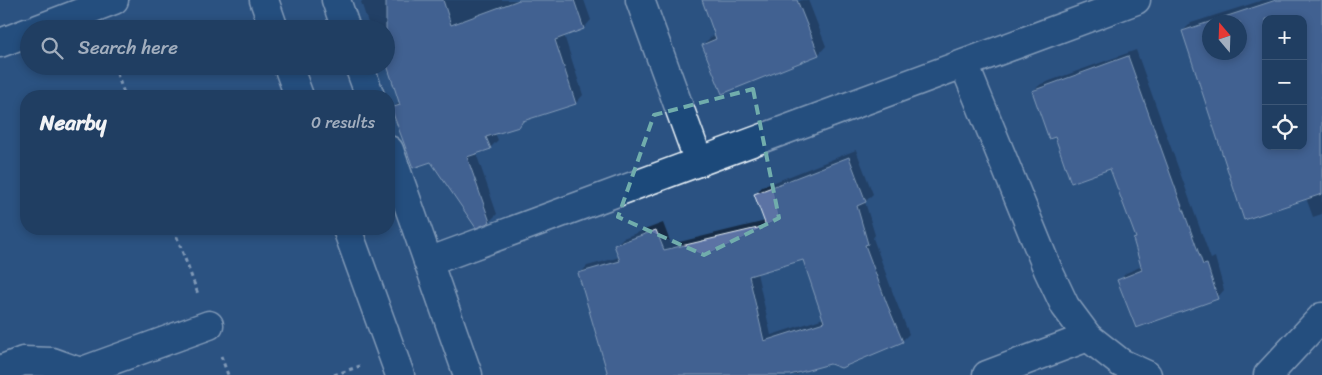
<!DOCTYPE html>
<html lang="en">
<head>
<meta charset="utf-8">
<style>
	:root { --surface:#203e62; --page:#2d496b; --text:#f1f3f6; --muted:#a2aebe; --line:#3d5777 }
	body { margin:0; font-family:Sriracha,sans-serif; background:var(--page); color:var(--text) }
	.controls { position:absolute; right:15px; top:15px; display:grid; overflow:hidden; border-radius:10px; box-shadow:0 2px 8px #0003 }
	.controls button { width:45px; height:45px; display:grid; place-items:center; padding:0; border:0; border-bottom:1px solid var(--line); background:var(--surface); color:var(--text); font:25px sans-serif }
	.compass { position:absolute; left:1202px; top:15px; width:45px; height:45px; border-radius:50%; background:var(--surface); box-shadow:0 2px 8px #0003; rotate:341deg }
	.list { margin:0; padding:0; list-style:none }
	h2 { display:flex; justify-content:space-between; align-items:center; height:65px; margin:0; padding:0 20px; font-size:21px }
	h2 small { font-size:16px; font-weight:400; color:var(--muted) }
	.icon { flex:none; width:28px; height:28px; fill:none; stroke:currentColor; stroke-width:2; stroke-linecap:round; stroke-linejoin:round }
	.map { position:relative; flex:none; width:1322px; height:375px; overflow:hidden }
	.search { position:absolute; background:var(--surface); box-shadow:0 2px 8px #0003; left:20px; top:20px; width:375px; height:55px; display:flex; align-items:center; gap:12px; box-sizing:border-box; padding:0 18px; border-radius:28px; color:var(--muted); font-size:19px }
	.panel { position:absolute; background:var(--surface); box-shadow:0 2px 8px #0003; left:20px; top:90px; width:375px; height:145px; border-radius:20px }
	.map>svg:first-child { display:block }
	.shadow { fill:#0007; fill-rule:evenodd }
	.building { fill:#5c73a4; stroke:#e8f1f8; fill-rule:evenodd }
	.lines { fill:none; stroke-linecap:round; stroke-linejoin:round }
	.minor-casing { stroke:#e8f1f8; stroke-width:31 }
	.path { stroke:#e8f1f8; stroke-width:3; stroke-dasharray:4 4; stroke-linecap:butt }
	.minor { stroke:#1f4a7a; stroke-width:28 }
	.marked { fill:none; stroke:#71adac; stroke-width:4; stroke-dasharray:10 6; stroke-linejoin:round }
</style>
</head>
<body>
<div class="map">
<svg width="1322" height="375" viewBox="0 0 1322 375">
	<rect width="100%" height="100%" fill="#2b5282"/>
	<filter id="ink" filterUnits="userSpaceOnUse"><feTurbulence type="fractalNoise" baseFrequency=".02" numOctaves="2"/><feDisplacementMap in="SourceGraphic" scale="10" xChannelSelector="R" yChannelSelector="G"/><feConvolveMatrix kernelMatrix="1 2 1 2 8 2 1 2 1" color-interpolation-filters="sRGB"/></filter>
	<g filter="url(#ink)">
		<!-- shadow -->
		<g class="shadow">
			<polygon points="363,0 584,0 591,20 584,28 564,35 583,95 576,103 525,119 518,126 495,133 498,140 490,148 476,153 497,214 490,221 431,160 393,109 400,101 386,29 370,29 361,2"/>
			<polygon points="704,0 791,0 794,4 802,0 808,0 826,46 819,54 722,93 703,45 711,37 716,35"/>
			<path d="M1263,0H1322V214L1313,217L1306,198L1245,219L1183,31L1191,23ZM1266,19H1303V146H1266ZM1210,22H1240V52H1210Z"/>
			<polygon points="1136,50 1211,259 1215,257 1224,290 1217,298 1119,281 1126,273 1142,266 1134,239 1137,237 1111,168 1056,135 1033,91 1041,84"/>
			<path d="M856,150L873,194L865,202L875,235L873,238L894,296L909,334L902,341L797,372L798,375H609L580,274L587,266L620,257L616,245L623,238L663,223L671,244L766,221L755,194L762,187ZM803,258L824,318L771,335L757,273Z"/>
		</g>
		<!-- building -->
		<g class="building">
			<polygon points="386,0 443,0 451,25 519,0 574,0 584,29 555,40 576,104 523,121 519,127 486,137 491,149 467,157 490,222 476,228 431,162 413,168 391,108 400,105 386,62"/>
			<polygon points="702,0 797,0 819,55 722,94 702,45 716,39"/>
			<path d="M1276,0H1322V194L1244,220L1182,31ZM1266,19H1303V146H1266ZM1210,22H1240V52H1210Z"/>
			<polygon points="1128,56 1203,265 1207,264 1218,299 1136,328 1117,280 1142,270 1133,239 1136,238 1110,169 1071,183 1055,137 1049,139 1032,91"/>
			<path d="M849,157L866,202L857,206L868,244L865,245L887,304L903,342L841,368L830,364L790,375H608L578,273L620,261L614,245L656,230L664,250L766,226L754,194ZM803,260L824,322L764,341L749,276Z"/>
		</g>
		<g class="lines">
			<!-- minor casing -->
			<g class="minor-casing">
				<g id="minor">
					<polyline points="264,0 274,29"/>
					<polyline points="336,0 346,29"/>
					<polyline points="640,0 699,162"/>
					<polyline points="38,29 114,0"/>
					<polyline points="0,43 29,32"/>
					<polyline points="964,64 1048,270 1065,306 1088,337 1121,363 1147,375"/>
					<polyline points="288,66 299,96"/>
					<polyline points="359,66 370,96"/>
					<polyline points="389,150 468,375"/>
					<polyline points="347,229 400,375"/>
					<polyline points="428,262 1136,0"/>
					<polyline points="0,370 23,361 52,362 80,372 83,375"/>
					<polyline points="80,372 209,325"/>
					<polyline points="987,375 1088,337"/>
					<polyline points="1268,375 1322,317"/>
				</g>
			</g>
			<!-- path -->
			<g class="path">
				<polyline points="114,66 125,96"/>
				<polyline points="174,229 198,294"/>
				<polyline points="221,356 228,375"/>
				<polyline points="334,375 360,366"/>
			</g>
			<!-- minor -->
			<use href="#minor" class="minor"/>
		</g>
	</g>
	<!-- marked area -->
	<path d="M0 0H1322V375H0ZM753,89L779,218L704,255L618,217L654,115Z" fill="#2b5282" fill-opacity=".55" fill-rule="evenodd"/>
	<path class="marked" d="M753,89L779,218L704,255L618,217L654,115Z"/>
</svg>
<div class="controls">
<button>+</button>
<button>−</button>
<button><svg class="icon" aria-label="locate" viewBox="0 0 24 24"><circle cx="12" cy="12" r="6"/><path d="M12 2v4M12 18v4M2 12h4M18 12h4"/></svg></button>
</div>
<svg class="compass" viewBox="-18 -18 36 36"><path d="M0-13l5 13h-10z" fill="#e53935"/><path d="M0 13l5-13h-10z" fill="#a2aebe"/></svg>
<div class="search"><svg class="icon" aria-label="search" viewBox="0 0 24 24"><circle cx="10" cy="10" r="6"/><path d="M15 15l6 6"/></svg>Search here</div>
<section class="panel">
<h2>Nearby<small>0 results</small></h2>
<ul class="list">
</ul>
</section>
</div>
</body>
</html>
